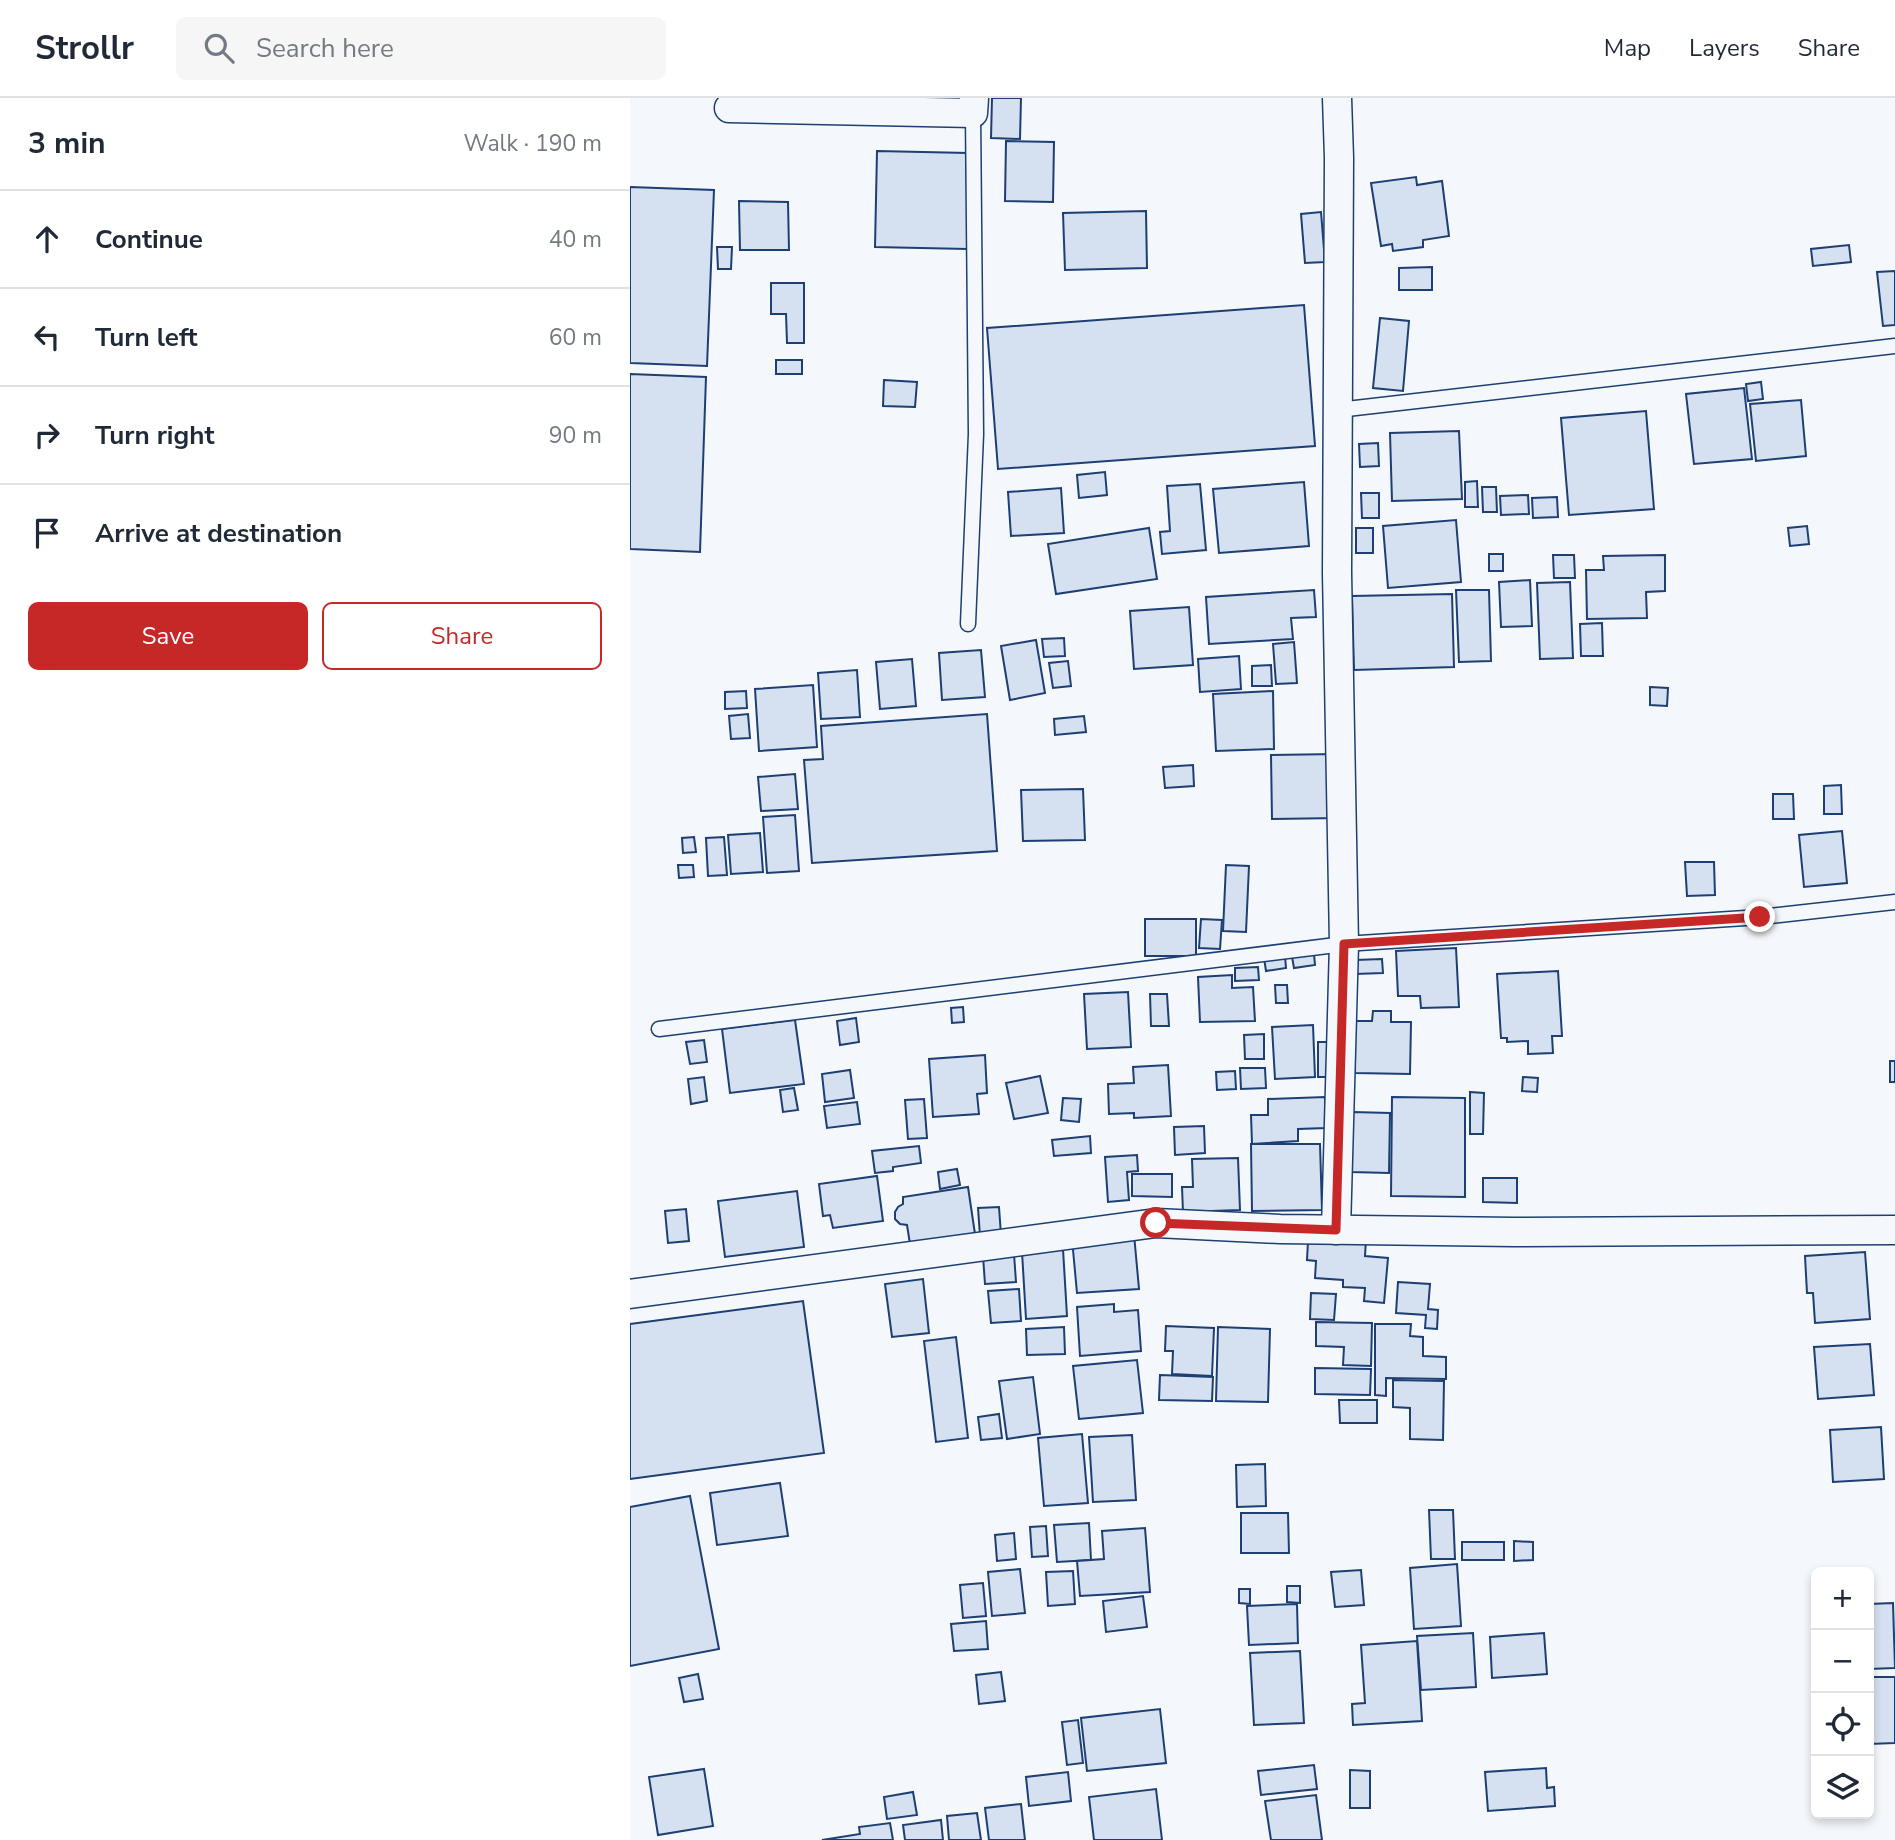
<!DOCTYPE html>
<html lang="en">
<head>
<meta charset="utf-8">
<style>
	:root { --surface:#fff; --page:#f6f6f7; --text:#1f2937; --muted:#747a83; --line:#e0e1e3; --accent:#c62828 }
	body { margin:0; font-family:"Nunito Sans",sans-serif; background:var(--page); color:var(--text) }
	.controls { position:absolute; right:21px; bottom:21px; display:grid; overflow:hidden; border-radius:10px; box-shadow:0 4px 10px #0003 }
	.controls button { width:63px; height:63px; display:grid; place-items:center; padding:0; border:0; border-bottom:2px solid var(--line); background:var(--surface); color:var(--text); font:35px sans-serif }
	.stop { position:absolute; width:21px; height:21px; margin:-16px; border:5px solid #c62828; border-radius:50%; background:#fff }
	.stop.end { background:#c62828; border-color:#fff; box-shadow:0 2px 7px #0008 }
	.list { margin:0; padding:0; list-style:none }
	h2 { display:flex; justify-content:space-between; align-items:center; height:91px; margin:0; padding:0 28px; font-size:30px }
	h2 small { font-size:23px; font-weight:400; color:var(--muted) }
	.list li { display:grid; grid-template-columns:46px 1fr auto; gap:21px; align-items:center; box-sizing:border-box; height:98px; padding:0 28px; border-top:2px solid var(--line) }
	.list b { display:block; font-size:26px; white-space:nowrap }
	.list em { font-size:23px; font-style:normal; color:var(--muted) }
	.actions { display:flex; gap:14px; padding:21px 28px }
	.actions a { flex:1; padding:16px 0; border:2px solid var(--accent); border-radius:10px; text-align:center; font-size:24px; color:var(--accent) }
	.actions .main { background:var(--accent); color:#fff }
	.icon { flex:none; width:38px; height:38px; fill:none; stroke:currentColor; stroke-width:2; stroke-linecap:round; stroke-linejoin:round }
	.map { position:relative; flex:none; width:1265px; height:1742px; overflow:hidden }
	header { display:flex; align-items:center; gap:42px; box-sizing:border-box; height:98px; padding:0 35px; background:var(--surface); border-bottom:2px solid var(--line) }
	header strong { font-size:33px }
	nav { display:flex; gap:38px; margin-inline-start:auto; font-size:24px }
	.search { width:490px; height:63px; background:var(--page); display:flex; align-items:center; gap:18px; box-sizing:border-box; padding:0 24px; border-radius:10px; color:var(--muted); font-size:26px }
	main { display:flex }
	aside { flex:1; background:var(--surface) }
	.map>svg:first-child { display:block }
	.building { fill:#d5e0f0; stroke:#1d3f73; stroke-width:2 }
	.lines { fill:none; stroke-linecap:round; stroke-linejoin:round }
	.lane-casing { stroke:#1d3f73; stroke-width:17 }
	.street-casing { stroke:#1d3f73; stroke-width:31 }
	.lane { stroke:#f4f7fb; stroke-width:14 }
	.street { stroke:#f4f7fb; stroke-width:28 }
	.route { stroke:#c62828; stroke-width:9 }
</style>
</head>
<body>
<header>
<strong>Strollr</strong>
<div class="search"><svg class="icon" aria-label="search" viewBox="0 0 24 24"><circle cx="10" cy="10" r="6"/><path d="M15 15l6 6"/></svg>Search here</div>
<nav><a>Map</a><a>Layers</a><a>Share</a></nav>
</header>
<main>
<aside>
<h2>3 min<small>Walk · 190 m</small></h2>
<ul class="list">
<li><svg class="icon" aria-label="ahead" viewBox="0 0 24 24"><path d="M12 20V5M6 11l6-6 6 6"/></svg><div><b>Continue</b></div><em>40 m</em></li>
<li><svg class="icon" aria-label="left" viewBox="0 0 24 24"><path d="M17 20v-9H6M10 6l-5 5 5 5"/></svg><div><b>Turn left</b></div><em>60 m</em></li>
<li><svg class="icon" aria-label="right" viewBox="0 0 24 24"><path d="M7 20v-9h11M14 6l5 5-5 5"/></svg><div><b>Turn right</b></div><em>90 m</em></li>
<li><svg class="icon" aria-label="arrive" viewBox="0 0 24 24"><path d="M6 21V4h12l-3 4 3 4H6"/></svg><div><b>Arrive at destination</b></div></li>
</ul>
<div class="actions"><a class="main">Save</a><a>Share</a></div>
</aside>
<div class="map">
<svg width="1265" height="1742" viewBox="0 0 1265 1742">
	<rect width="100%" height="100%" fill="#f4f7fb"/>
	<!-- building -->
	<g class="building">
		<polygon points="362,0 391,0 390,41 361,40"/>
		<polygon points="376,43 424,44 423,104 375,103"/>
		<polygon points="247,53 338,55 337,151 245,149"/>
		<polygon points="786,79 787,87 812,83 819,138 793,142 793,149 763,153 762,146 751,148 741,85"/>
		<polygon points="0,89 84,92 77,268 0,265"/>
		<polygon points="109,103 158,104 159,152 110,152"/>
		<polygon points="516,113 517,170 435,172 433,115"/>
		<polygon points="691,114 695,164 675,165 671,116"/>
		<polygon points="1219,147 1221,164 1183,168 1181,151"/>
		<polygon points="87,149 102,149 101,171 88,171"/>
		<polygon points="802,169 802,192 769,192 769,170"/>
		<polygon points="1265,173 1265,227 1253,228 1247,174"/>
		<polygon points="141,185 174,185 174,245 157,245 156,216 141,216"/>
		<polygon points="674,207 685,348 368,371 357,230"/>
		<polygon points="750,220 779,223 773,293 743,290"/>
		<rect x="146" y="262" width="26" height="14"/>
		<polygon points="0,276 76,279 70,454 0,451"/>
		<polygon points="254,282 287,284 285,309 253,308"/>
		<polygon points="1131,284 1133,301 1118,303 1116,286"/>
		<polygon points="1114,290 1122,361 1064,366 1056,296"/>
		<polygon points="1171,302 1176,358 1126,363 1120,306"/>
		<polygon points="1016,313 1024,411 939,417 931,320"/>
		<polygon points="829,333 832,401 762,403 760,335"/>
		<polygon points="748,345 749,368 730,369 729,346"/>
		<polygon points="475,374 477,397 449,400 447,377"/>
		<polygon points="847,383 848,409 835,409 835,384"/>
		<polygon points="674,384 679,448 589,455 583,391"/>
		<polygon points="570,386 576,452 532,456 530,434 540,433 537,388"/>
		<polygon points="852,389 866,389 867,414 853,414"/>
		<polygon points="431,390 434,435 381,438 378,394"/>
		<polygon points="731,395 749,395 749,420 732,420"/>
		<polygon points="898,397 899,416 871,417 870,398"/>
		<polygon points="927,399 928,419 903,420 902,400"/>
		<polygon points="826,422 831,484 758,490 753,428"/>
		<polygon points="1177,428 1179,446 1160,448 1158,430"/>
		<polygon points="519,430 527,481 426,496 418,446"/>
		<rect x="726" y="430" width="17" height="25"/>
		<rect x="859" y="456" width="14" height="17"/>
		<polygon points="923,457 944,457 945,480 924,480"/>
		<polygon points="1035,457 1035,493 1016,494 1017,520 957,521 956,472 974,472 973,458"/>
		<polygon points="900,482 902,528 871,529 869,484"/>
		<polygon points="940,484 943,560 910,561 907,485"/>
		<polygon points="684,492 686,519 661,520 663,541 579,546 576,499"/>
		<polygon points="826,492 859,492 861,563 829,564"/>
		<polygon points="822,496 824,569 724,572 722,498"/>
		<polygon points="559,509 563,567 504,571 500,513"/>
		<polygon points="972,525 973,558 951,558 950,526"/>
		<polygon points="434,540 435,558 414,559 412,541"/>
		<polygon points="406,542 415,595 380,602 371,548"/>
		<polygon points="664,544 667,585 646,586 643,546"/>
		<polygon points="351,552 355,599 312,602 309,555"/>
		<polygon points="609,558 611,591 570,594 568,561"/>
		<polygon points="282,561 286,608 250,611 246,564"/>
		<polygon points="438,563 441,588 423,590 419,565"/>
		<polygon points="641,567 642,588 622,588 622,568"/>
		<polygon points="227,572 230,619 191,621 188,575"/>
		<polygon points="183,587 187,649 129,653 125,591"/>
		<polygon points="1020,589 1038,590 1037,608 1020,607"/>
		<polygon points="116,593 117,610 95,611 95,594"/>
		<polygon points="643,593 644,651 586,653 583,596"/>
		<polygon points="118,616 120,640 101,641 99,618"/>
		<polygon points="357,616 367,753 182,765 174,662 193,661 191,628"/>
		<polygon points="454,618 456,634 425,637 424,621"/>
		<polygon points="707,656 709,720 642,721 641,657"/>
		<polygon points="563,667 564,688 535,690 533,669"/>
		<polygon points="165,676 168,711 131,713 128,679"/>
		<polygon points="1211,687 1212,716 1194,716 1194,688"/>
		<polygon points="453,691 455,742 393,743 391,692"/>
		<polygon points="1143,696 1163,696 1164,721 1143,721"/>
		<polygon points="165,717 169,773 137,775 133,719"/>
		<polygon points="1212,733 1217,785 1174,789 1169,737"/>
		<polygon points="130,735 133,774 101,776 98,737"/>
		<polygon points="64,739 66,754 53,755 52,740"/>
		<polygon points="94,739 97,777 78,778 76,740"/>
		<polygon points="1055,764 1084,764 1085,797 1057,798"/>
		<polygon points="48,767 63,767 64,779 49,780"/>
		<polygon points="596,767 619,768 616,834 593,833"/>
		<rect x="515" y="821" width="51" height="37"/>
		<polygon points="571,821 592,822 590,851 569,850"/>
		<polygon points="826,850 829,909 791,910 790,898 768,898 766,853"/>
		<polygon points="684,856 685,867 664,870 662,859"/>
		<polygon points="655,858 656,870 636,873 634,860"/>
		<polygon points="752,861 753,875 725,876 725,862"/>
		<polygon points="628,869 629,882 605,883 605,870"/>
		<polygon points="928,873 932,938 922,938 923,955 898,956 898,943 877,944 877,940 871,940 867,876"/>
		<polygon points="602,877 602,890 623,889 625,923 570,924 568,879"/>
		<polygon points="645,887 657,887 658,905 646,905"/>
		<polygon points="498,894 501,949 457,951 454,896"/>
		<polygon points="520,896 537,896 539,928 521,928"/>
		<polygon points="333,909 334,924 322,925 321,910"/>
		<polygon points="743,913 761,913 761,924 781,924 780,976 725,975 725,923 742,923"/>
		<polygon points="226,920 229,944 210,947 207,923"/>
		<polygon points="165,922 174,986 100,995 92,931"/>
		<polygon points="683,927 685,979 645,981 642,929"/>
		<polygon points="634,936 634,961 615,961 614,937"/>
		<polygon points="74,942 77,964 60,966 56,944"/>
		<rect x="688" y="944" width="14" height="35"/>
		<polygon points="355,957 357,995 347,996 349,1016 303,1019 299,961"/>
		<rect x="1260" y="963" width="5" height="21"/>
		<polygon points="538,967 541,1018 504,1020 504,1015 479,1016 478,986 504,985 503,969"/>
		<polygon points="610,970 635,970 636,990 611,991"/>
		<polygon points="220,972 224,1000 195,1004 192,976"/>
		<polygon points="605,973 606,991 587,992 586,974"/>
		<polygon points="410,978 418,1015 384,1021 376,985"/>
		<polygon points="74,979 77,1003 61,1006 58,981"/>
		<polygon points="893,979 908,980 907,994 892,993"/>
		<polygon points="164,990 168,1012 153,1014 150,992"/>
		<polygon points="840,994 854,995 853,1036 840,1036"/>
		<polygon points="695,999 696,1030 668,1031 668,1043 622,1046 621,1017 638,1017 638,1001"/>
		<polygon points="762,999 835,1000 835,1099 761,1098"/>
		<polygon points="433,1000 451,1001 449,1024 431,1022"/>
		<polygon points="294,1001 297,1040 278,1041 275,1002"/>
		<polygon points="227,1004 230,1026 197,1030 194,1008"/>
		<polygon points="722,1014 760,1015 759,1075 721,1074"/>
		<polygon points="574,1028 575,1055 545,1057 544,1029"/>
		<polygon points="460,1038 461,1055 424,1058 422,1042"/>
		<polygon points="621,1046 690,1046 692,1112 622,1113"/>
		<polygon points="289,1048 291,1065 263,1069 263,1073 245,1075 242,1053"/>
		<polygon points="507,1057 508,1073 497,1074 499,1102 478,1104 475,1059"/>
		<polygon points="608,1060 610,1112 553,1114 552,1089 563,1089 562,1061"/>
		<polygon points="327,1071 330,1087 310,1091 308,1074"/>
		<polygon points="502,1076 542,1076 542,1099 502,1098"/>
		<polygon points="247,1078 253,1123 203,1130 200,1117 193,1118 189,1086"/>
		<polygon points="853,1080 887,1080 887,1105 853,1104"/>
		<polygon points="338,1089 345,1136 280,1146 277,1127 270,1126 265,1121 265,1114 268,1109 273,1106 273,1099"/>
		<polygon points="167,1093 174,1149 95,1159 88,1103"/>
		<polygon points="369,1109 371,1137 350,1138 348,1110"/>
		<polygon points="56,1111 59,1143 38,1145 35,1113"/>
		<polygon points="504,1136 509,1191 447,1195 442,1141"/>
		<polygon points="715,1139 736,1141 735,1158 758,1160 754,1205 734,1203 735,1190 713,1189 713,1182 685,1180 686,1163 677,1162 678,1143 714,1146"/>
		<polygon points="433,1151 437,1218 396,1221 392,1154"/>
		<polygon points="1235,1154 1240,1221 1185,1225 1183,1195 1177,1195 1175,1158"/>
		<polygon points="384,1156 386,1184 355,1186 353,1158"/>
		<polygon points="293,1181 299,1235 262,1239 255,1186"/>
		<polygon points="768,1184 800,1186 798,1211 808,1212 807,1231 795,1230 796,1217 766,1215"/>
		<polygon points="389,1191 391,1223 361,1225 358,1193"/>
		<polygon points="681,1195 706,1196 704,1222 680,1221"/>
		<polygon points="173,1203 194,1355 0,1381 0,1226"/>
		<polygon points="484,1206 484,1214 508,1212 511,1253 450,1258 447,1209"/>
		<polygon points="686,1224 742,1225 741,1268 713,1267 714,1249 686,1248"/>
		<polygon points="745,1226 781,1226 780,1238 793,1239 793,1258 816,1259 816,1281 756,1280 756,1298 745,1297"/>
		<polygon points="536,1228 584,1230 582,1278 542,1276 543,1253 535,1253"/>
		<polygon points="434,1229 435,1256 397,1257 396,1231"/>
		<polygon points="588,1229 640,1231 638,1304 586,1303"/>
		<polygon points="326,1239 338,1340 306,1344 294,1243"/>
		<polygon points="1240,1246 1244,1297 1188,1301 1184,1249"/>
		<polygon points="507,1262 513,1315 449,1321 443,1268"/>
		<polygon points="685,1270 741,1271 740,1297 685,1296"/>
		<polygon points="530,1277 583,1279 582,1303 529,1302"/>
		<polygon points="403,1279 410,1336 377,1341 369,1283"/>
		<polygon points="763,1282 814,1283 813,1342 780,1341 780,1310 763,1309"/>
		<polygon points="709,1302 747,1302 747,1325 710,1325"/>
		<polygon points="369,1316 372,1340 351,1342 348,1319"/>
		<polygon points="1251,1329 1254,1381 1203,1384 1200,1332"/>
		<polygon points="452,1336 458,1405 414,1408 408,1340"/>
		<polygon points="502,1337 506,1402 463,1404 459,1339"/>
		<polygon points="635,1366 636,1408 607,1409 606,1367"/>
		<polygon points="150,1385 158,1438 87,1447 80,1395"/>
		<polygon points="60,1398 89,1551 0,1568 0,1409"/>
		<polygon points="799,1412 823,1412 825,1461 801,1461"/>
		<polygon points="611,1415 658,1415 659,1455 611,1455"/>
		<polygon points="459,1425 461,1462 427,1464 424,1427"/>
		<polygon points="416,1428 418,1458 402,1459 400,1429"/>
		<polygon points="515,1430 520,1494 450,1498 447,1463 474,1461 472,1433"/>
		<polygon points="384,1435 386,1461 367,1463 365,1437"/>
		<polygon points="884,1443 903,1444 903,1462 884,1463"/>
		<rect x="832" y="1444" width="42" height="18"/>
		<polygon points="827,1466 831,1528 784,1531 780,1470"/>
		<rect x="1207" y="1470" width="15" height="4"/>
		<polygon points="390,1471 395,1515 362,1518 358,1474"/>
		<polygon points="731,1472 734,1507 705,1509 701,1474"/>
		<polygon points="443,1473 445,1506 418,1508 416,1474"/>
		<rect x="1239" y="1477" width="2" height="21"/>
		<polygon points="353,1485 356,1518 333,1520 330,1487"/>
		<polygon points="657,1488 670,1488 670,1505 657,1504"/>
		<polygon points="609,1491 620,1491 620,1506 609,1505"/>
		<polygon points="513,1498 517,1529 476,1534 473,1503"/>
		<polygon points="1263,1505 1265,1570 1239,1571 1239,1506"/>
		<polygon points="667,1506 668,1545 619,1547 617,1508"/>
		<polygon points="356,1523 358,1551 324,1553 321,1526"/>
		<polygon points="843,1535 846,1589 791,1592 787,1538"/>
		<polygon points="914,1535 917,1576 862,1580 860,1539"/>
		<polygon points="787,1543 792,1623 723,1627 722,1606 735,1605 731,1547"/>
		<polygon points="670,1553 674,1625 624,1627 620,1555"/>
		<polygon points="371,1574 375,1603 349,1606 346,1577"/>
		<polygon points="68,1576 73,1601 54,1604 49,1580"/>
		<polygon points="1239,1579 1265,1579 1265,1645 1239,1646"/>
		<polygon points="530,1611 536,1665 457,1673 451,1620"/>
		<polygon points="448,1622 453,1665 437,1667 432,1624"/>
		<polygon points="684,1667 687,1691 631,1697 628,1673"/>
		<polygon points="916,1670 917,1690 924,1689 925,1708 858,1713 855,1674"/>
		<polygon points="74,1671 83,1728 28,1737 19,1679"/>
		<polygon points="720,1672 740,1673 740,1710 720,1710"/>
		<polygon points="438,1674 441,1703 399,1708 396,1679"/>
		<polygon points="526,1691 532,1742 464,1742 459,1699"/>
		<polygon points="283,1694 287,1717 257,1721 254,1699"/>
		<polygon points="686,1697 692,1742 641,1742 635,1703"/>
		<polygon points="391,1706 395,1742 359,1742 355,1710"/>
		<polygon points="347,1715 351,1742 319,1742 317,1718"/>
		<polygon points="311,1722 313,1742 275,1742 273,1727"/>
		<polygon points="260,1725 263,1742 192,1742 230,1736 229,1729"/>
	</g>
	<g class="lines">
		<!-- lane casing -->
		<g class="lane-casing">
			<g id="lane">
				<polyline points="708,312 1265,248"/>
				<polyline points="338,526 346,336 343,15"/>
				<polyline points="29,931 714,846 1131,819 1265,804"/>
			</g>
		</g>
		<!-- street casing -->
		<g class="street-casing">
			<g id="street">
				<polyline points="99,10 343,15 344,0"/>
				<polyline points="706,1132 714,846 707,475 709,60 707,0"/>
				<polyline points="0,1196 526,1125 650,1131 884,1134 1265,1132"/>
			</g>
		</g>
		<!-- lane -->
		<use href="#lane" class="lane"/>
		<!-- street -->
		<use href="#street" class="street"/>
	</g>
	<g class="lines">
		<!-- route -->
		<polyline class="route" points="526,1125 706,1132 714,846 1130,819"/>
	</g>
</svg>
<div class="controls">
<button>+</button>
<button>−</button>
<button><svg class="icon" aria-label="locate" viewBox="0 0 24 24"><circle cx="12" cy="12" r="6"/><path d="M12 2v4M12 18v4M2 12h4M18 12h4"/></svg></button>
<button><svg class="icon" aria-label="layers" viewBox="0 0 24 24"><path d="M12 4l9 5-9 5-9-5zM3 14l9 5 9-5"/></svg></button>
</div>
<div class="stop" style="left:526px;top:1125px"></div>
<div class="stop end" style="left:1130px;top:819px"></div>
</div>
</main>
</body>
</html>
